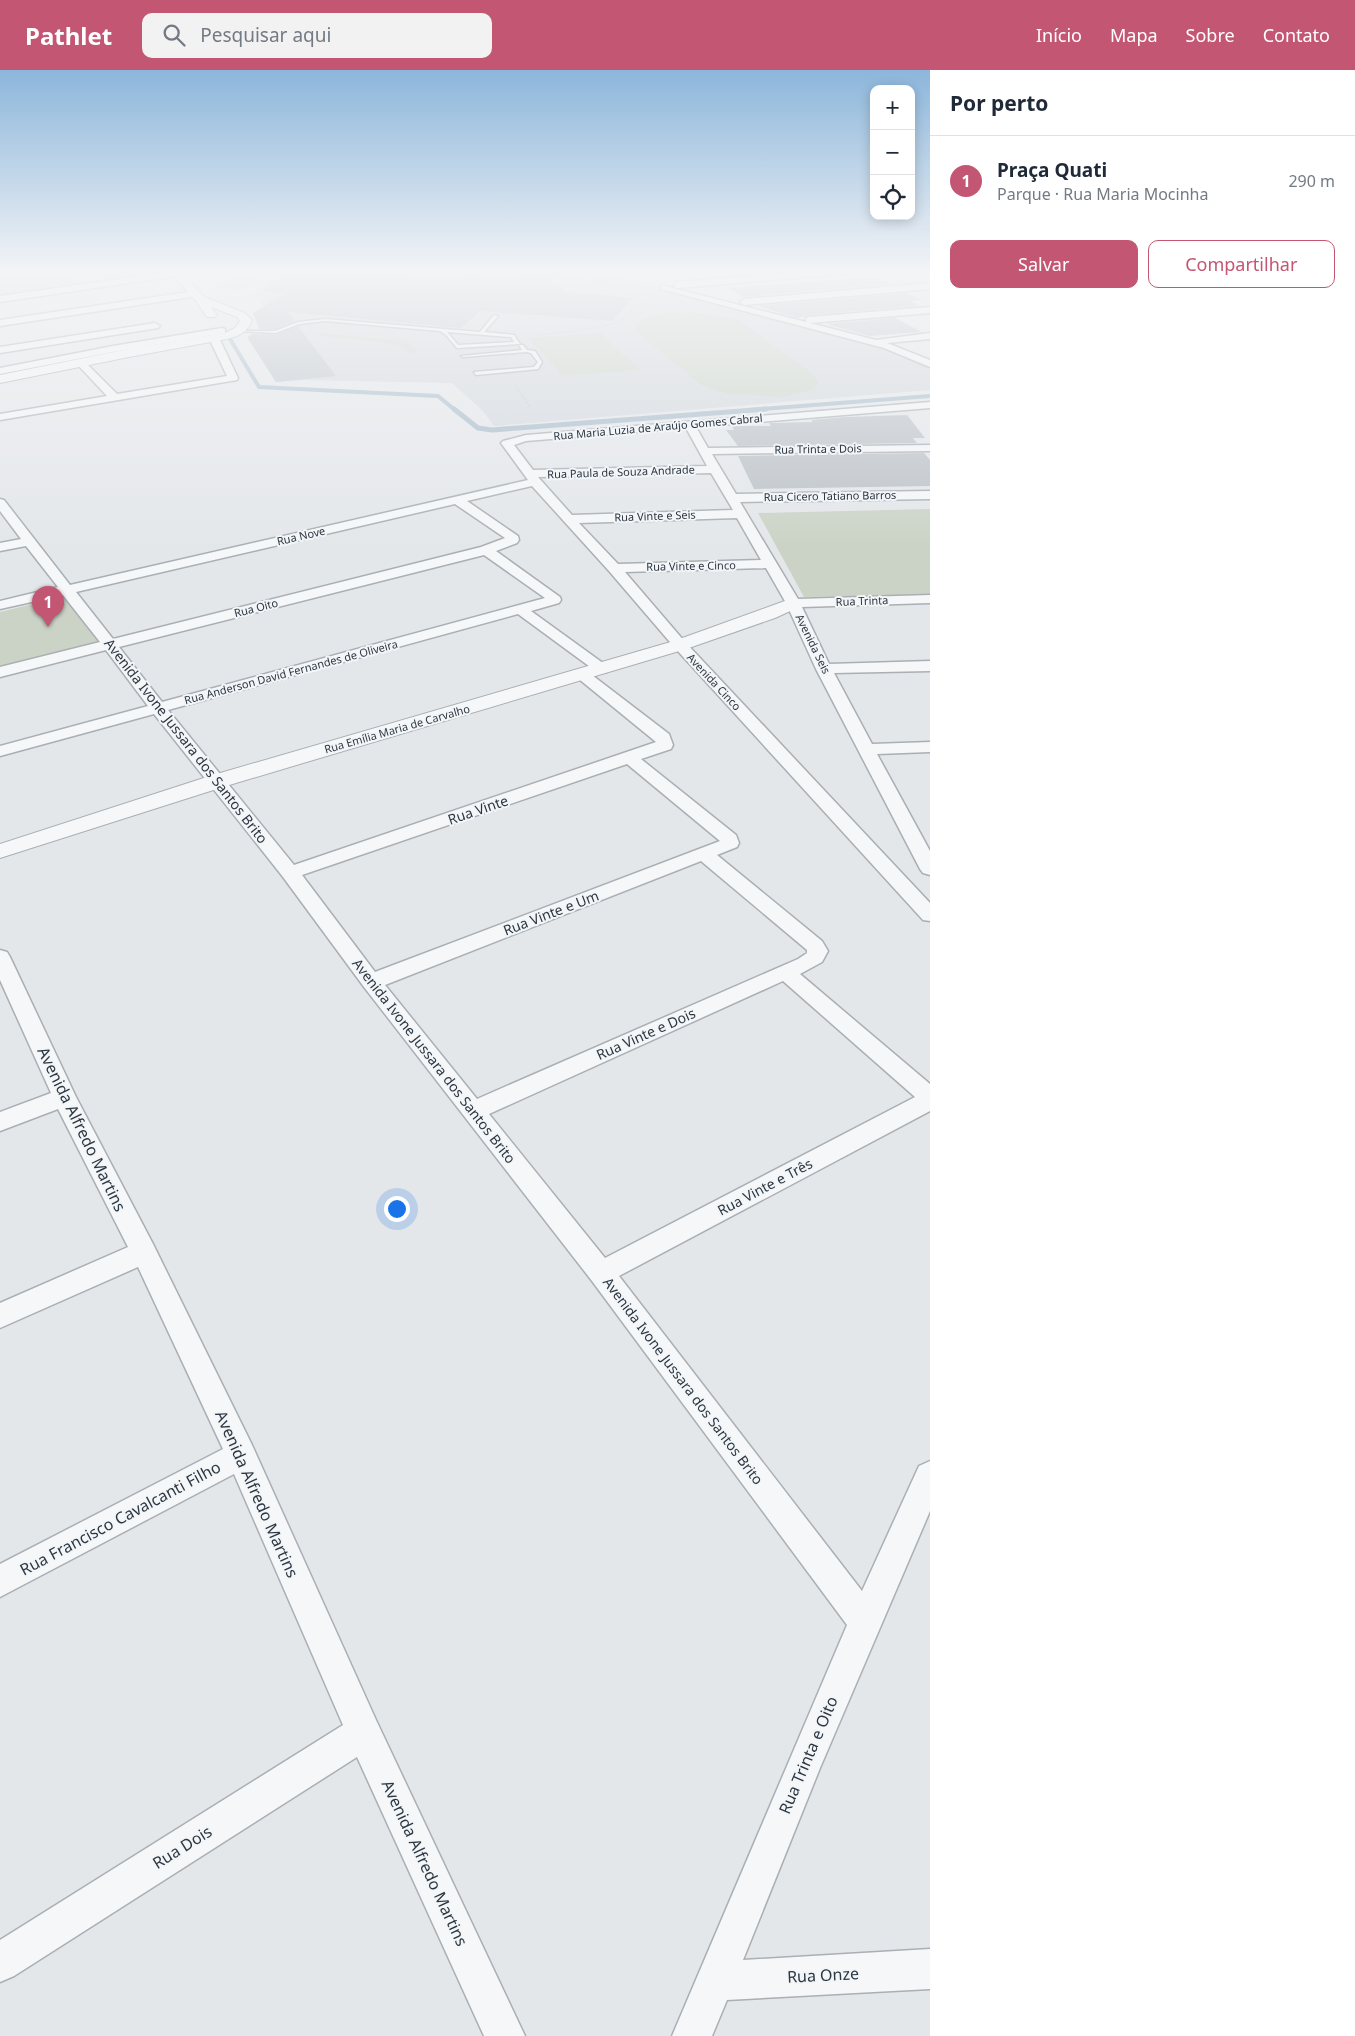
<!DOCTYPE html>
<html lang="pt">
<head>
<meta charset="utf-8">
<style>
	:root { --surface:#fff; --page:#f2f2f3; --text:#1f2937; --muted:#747a83; --line:#e0e1e3; --accent:#c35673 }
	body { margin:0; font-family:"Noto Sans",sans-serif; background:var(--page); color:var(--text) }
	.controls { position:absolute; right:15px; top:15px; display:grid; overflow:hidden; border-radius:10px; box-shadow:0 2px 12px #0003 }
	.controls button { width:45px; height:45px; display:grid; place-items:center; padding:0; border:0; border-bottom:1px solid var(--line); background:var(--surface); color:var(--text); font:25px sans-serif }
	.you { position:absolute; left:396px; top:1138px; width:18px; height:18px; margin:-12px; border:4px solid #fff; border-radius:50%; background:#1a73e8; box-shadow:0 0 0 8px #1a73e833 }
	.badge { display:grid; place-items:center; width:32px; height:32px; border-radius:50%; background:var(--accent); color:#fff; font-size:16px; font-weight:700 }
	.pin { position:absolute; translate:-50% -41px; filter:drop-shadow(0 1px 2px #0008) }
	.pin::after { content:''; position:absolute; top:26px; width:18px; height:15px; background:inherit; clip-path:polygon(0 0,100% 0,50% 100%) }
	.list { margin:0; padding:0; list-style:none }
	h2 { display:flex; justify-content:space-between; align-items:center; height:65px; margin:0; padding:0 20px; font-size:21px }
	h2 small { font-size:16px; font-weight:400; color:var(--muted) }
	.list li { display:grid; grid-template-columns:32px 1fr auto; gap:15px; align-items:center; box-sizing:border-box; height:90px; padding:0 20px; border-top:1px solid var(--line) }
	.list b { display:block; font-size:19px; white-space:nowrap }
	.list p { margin:0; font-size:16px; white-space:nowrap; color:var(--muted) }
	.list em { font-size:16px; font-style:normal; color:var(--muted) }
	.actions { display:flex; gap:10px; padding:15px 20px }
	.actions a { flex:1; padding:11px 0; border:1px solid var(--accent); border-radius:10px; text-align:center; font-size:18px; color:var(--accent) }
	.actions .main { background:var(--accent); color:#fff }
	.icon { flex:none; width:28px; height:28px; fill:none; stroke:currentColor; stroke-width:2; stroke-linecap:round; stroke-linejoin:round }
	.map { position:relative; flex:none; width:930px; height:1966px; overflow:hidden }
	header { display:flex; align-items:center; gap:30px; box-sizing:border-box; height:70px; padding:0 25px; background:var(--accent); color:#fff }
	header strong { font-size:24px }
	nav { display:flex; gap:28px; margin-inline-start:auto; font-size:18px }
	.search { width:350px; height:45px; background:var(--page); display:flex; align-items:center; gap:12px; box-sizing:border-box; padding:0 18px; border-radius:10px; color:var(--muted); font-size:19px }
	main { display:flex }
	aside { flex:1; background:var(--surface) }
	.map>svg:first-child { display:block }
	.built { fill:#d2d7dc }
	.green { fill:#cbd3c6 }
	.lines { fill:none; stroke-linecap:round; stroke-linejoin:round }
	.stream-far1 { stroke:#a2b8c7; stroke-width:4 }
	.stream { stroke:#a2b8c7; stroke-width:5 }
	.building { fill:#bbc1c7 }
	.service-casing { stroke:#a9afb4; stroke-width:3 }
	.minor-casing { stroke:#a9afb4; stroke-width:3 }
	.tertiary-casing { stroke:#a9afb4; stroke-width:2 }
	.path { stroke:#babdc2; stroke-width:1; stroke-dasharray:2 2; stroke-linecap:butt }
	.service { fill:#f6f7f9; fill-rule:evenodd }
	.minor { fill:#f6f7f9; fill-rule:evenodd }
	.tertiary { fill:#f6f7f9; fill-rule:evenodd }
	.labels { text-anchor:middle; stroke-width:4; stroke-linejoin:round; paint-order:stroke }
	.far-street-label { font-size:11px; fill:#2d3741; stroke:#f3f6f8 }
	.street-label { font-size:14px; fill:#2d3741; stroke:#f3f6f8 }
	.near-street-label { font-size:16px; fill:#2d3741; stroke:#f3f6f8 }
</style>
</head>
<body>
<header>
<strong>Pathlet</strong>
<div class="search"><svg class="icon" aria-label="search" viewBox="0 0 24 24"><circle cx="10" cy="10" r="6"/><path d="M15 15l6 6"/></svg>Pesquisar aqui</div>
<nav><a>Início</a><a>Mapa</a><a>Sobre</a><a>Contato</a></nav>
</header>
<main>
<div class="map">
<svg width="930" height="1966" viewBox="0 0 930 1966">
	<rect width="100%" height="100%" fill="#e4e7ea"/>
	<!-- built -->
	<g class="built">
		<polygon points="162,202 165,205 0,228 0,203"/>
		<polygon points="243,202 601,202 889,279 930,298 930,320 494,356 483,341 452,313 303,310 276,312 255,279 261,265 266,260 293,242 265,239 253,223 277,208 265,208 244,221 216,218"/>
	</g>
	<!-- green -->
	<g class="green">
		<polygon points="116,203 120,206 76,212 65,202"/>
		<path d="M693,242L738,250L812,303L819,313L812,320L782,327L728,324L701,315L635,260L637,253C652,241 674,243 693,242Z"/>
		<polygon points="319,263 408,271 417,283 411,284 400,276 383,272 320,266"/>
		<polygon points="600,263 640,300 563,306 528,268"/>
		<polygon points="930,439 930,525 804,527 758,443"/>
		<polygon points="70,525 107,572 0,598 0,542"/>
	</g>
	<g class="lines">
		<!-- stream-far1 -->
		<g class="stream-far1">
			<polyline points="230,269 259,317 438,326 455,340"/>
			<polyline points="91,286 125,280"/>
			<polyline points="0,305 61,292"/>
			<polyline points="750,340 930,326"/>
		</g>
		<!-- stream -->
		<polyline class="stream" points="454,339 478,358 492,360 766,339"/>
	</g>
	<!-- building -->
	<g class="building">
		<polygon points="291,202 363,202 359,205 461,213 468,208 518,212 529,202 560,202 548,214 567,216 561,221 632,228 613,251 480,241 461,258 288,242 295,251 275,259 259,259 253,243 284,224 261,221"/>
		<polygon points="875,207 891,214 743,227 728,218"/>
		<polygon points="907,223 921,230 910,231 919,236 809,245 798,248 757,236"/>
		<polygon points="895,248 922,262 870,266 826,254"/>
		<polygon points="298,256 336,306 276,312 247,267 252,264 277,265"/>
		<polygon points="907,345 925,368 913,368 917,373 738,376 726,360 734,360 732,356 771,356 769,353 813,352 811,350 846,347"/>
		<polygon points="924,383 930,390 930,416 754,419 738,386"/>
	</g>
	<g class="lines">
		<!-- service casing -->
		<g class="service-casing">
			<g id="service">
				<path d="M494,245L498,246L484,262L514,265L520,274L457,278L446,265L440,261L325,251L299,254L276,263L238,261H275L298,252L325,249L480,262ZM447,262L511,267L514,272L458,275Z"/>
				<polygon points="519,275 523,275 527,280 535,281 542,292 538,299 476,305 474,302 534,297 538,292 531,283 526,282 463,287 461,286 522,280"/>
			</g>
		</g>
		<!-- minor casing -->
		<g class="minor-casing">
			<g id="minor">
				<polygon points="170,202 181,204 177,206 0,232 0,226"/>
				<polygon points="805,202 847,202 843,204 677,218 673,215 677,212"/>
				<polygon points="930,213 930,219 744,235 740,232 744,229"/>
				<polygon points="661,215 806,252 806,248 809,247 930,237 930,243 810,253 876,270 930,263 930,269 887,273 930,290 930,297 884,278 661,219"/>
				<polygon points="195,221 199,224 198,226 0,256 0,250"/>
				<polygon points="155,253 160,256 158,258 0,283 0,277"/>
				<polygon points="222,258 225,259 225,263 113,282 0,304 0,298 113,276"/>
				<polygon points="214,265 219,268 238,308 237,310 0,350 0,344 107,326 77,294 75,292 80,289 83,290 117,324 227,306 209,268"/>
				<path d="M930,332V338L696,357L708,378L930,375V381L712,384L736,424L930,421V429L740,432L798,529L930,525V533L802,537L829,594L930,591V601L834,603L872,674L930,672V682L877,684L930,781V805L923,803L920,799L816,599L786,533L766,498L625,502L685,572L930,833V851L923,850L675,578L609,501L532,416L467,431L518,466L519,470L517,473L496,481L560,527L561,530L559,533L531,541L607,596L610,599L607,602H597L518,544L168,640L294,795L656,672L574,605L576,602H588L669,664L673,675L671,679L641,689L736,765L739,773L737,777L717,785L822,871L828,881L822,892L800,904L930,1014V1041L619,1206L862,1521L919,1396L930,1391V1441L820,1698L743,1890L930,1879V1919L727,1930L712,1966H672L847,1555L592,1211L364,917L283,807L154,644L0,686V676L148,636L106,580L0,607V597L100,572L63,525L0,539V531L58,517L26,476L0,481V473L21,469L0,441V429L4,430L70,515L528,410L501,373L503,371L526,365ZM686,358L707,396L533,400L514,375L526,371ZM711,403L733,440L572,445L538,407ZM455,434L505,468L481,477L113,569L76,522ZM737,448L761,490L618,494L579,453ZM484,485L545,528L162,632L119,577ZM627,694L720,771L375,902L302,805ZM701,791L807,880V883L798,889L477,1029L385,915ZM783,911L915,1027L605,1188L489,1044Z"/>
				<polygon points="0,880 7,882 10,887 76,1027 153,1174 252,1375 376,1650 525,1966 484,1966 357,1687 14,1906 0,1912 0,1870 343,1655 234,1404 0,1527 0,1494 223,1379 138,1197 0,1258 0,1233 128,1177 58,1039 0,1061 0,1042 51,1023 0,910"/>
			</g>
		</g>
		<!-- tertiary casing -->
		<g class="tertiary-casing">
			<g id="tertiary">
				<path d="M170,202H181L204,227L245,243L252,250C248,262 239,266 227,269L129,287L0,313V305L129,279L225,263L235,258L240,251L237,247L211,237L217,245L215,247H207L196,231Z"/>
				<polygon points="793,528 799,529 802,533 799,537 775,548 686,579 226,716 0,788 0,774 210,706 674,571"/>
			</g>
		</g>
		<!-- path -->
		<g class="path">
			<polyline points="316,205 319,202"/>
			<polyline points="310,235 327,224"/>
			<path d="M535,265C556,263 604,260 621,250C628,245 635,238 642,232C627,214 601,217 584,202"/>
			<polyline points="515,315 530,337"/>
		</g>
		<!-- service -->
		<use href="#service" class="service"/>
		<!-- minor -->
		<use href="#minor" class="minor"/>
		<!-- tertiary -->
		<use href="#tertiary" class="tertiary"/>
	</g>
	<!-- sky -->
	<linearGradient id="sky" x2="0" y2="1"><stop stop-color="#8cb6db"/><stop offset="0.42" stop-color="#f3f4f6"/><stop offset="1" stop-color="#f3f4f6" stop-opacity="0"/></linearGradient>
	<rect width="930" height="478" fill="url(#sky)"/>
	<g class="labels">
		<!-- far-street labels -->
		<g class="far-street-label">
			<text transform="translate(658 357) rotate(-5)" y="4">Rua Maria Luzia de Araújo Gomes Cabral</text>
			<text transform="translate(818 379) rotate(-1)" y="4">Rua Trinta e Dois</text>
			<text transform="translate(621 402) rotate(-2)" y="4">Rua Paula de Souza Andrade</text>
			<text transform="translate(830 426) rotate(-1)" y="4">Rua Cicero Tatiano Barros</text>
			<text transform="translate(655 446) rotate(-2)" y="4">Rua Vinte e Seis</text>
			<text transform="translate(301 466) rotate(-13)" y="4">Rua Nove</text>
			<text transform="translate(691 496) rotate(-1)" y="4">Rua Vinte e Cinco</text>
			<text transform="translate(862 531) rotate(-2)" y="4">Rua Trinta</text>
			<text transform="translate(256 538) rotate(-14)" y="4">Rua Oito</text>
			<text transform="translate(813 574) rotate(64)" y="4">Avenida Seis</text>
			<text transform="translate(291 602) rotate(-15)" y="4">Rua Anderson David Fernandes de Oliveira</text>
			<text transform="translate(714 612) rotate(47)" y="4">Avenida Cinco</text>
			<text transform="translate(397 659) rotate(-16)" y="4">Rua Emília Maria de Carvalho</text>
		</g>
		<!-- street labels -->
		<g class="street-label">
			<text transform="translate(186 671) rotate(52)" y="5">Avenida Ivone Jussara dos Santos Brito</text>
			<text transform="translate(478 740) rotate(-19)" y="5">Rua Vinte</text>
			<text transform="translate(551 843) rotate(-21)" y="5">Rua Vinte e Um</text>
			<text transform="translate(646 964) rotate(-24)" y="5">Rua Vinte e Dois</text>
			<text transform="translate(434 991) rotate(52)" y="5">Avenida Ivone Jussara dos Santos Brito</text>
			<text transform="translate(765 1117) rotate(-28)" y="5">Rua Vinte e Três</text>
			<text transform="translate(683 1311) rotate(53)" y="5">Avenida Ivone Jussara dos Santos Brito</text>
		</g>
		<!-- near-street labels -->
		<g class="near-street-label">
			<text transform="translate(82 1059) rotate(64)" y="6">Avenida Alfredo Martins</text>
			<text transform="translate(257 1424) rotate(66)" y="6">Avenida Alfredo Martins</text>
			<text transform="translate(120 1448) rotate(-28)" y="6">Rua Francisco Cavalcanti Filho</text>
			<text transform="translate(808 1685) rotate(-67)" y="6">Rua Trinta e Oito</text>
			<text transform="translate(182 1777) rotate(-32)" y="6">Rua Dois</text>
			<text transform="translate(425 1793) rotate(65)" y="6">Avenida Alfredo Martins</text>
			<text transform="translate(823 1905) rotate(-3)" y="6">Rua Onze</text>
		</g>
	</g>
</svg>
<div class="controls">
<button>+</button>
<button>−</button>
<button><svg class="icon" aria-label="locate" viewBox="0 0 24 24"><circle cx="12" cy="12" r="6"/><path d="M12 2v4M12 18v4M2 12h4M18 12h4"/></svg></button>
</div>
<div class="you"></div>
<div class="pin badge" style="left:48px;top:557px">1</div>
</div>
<aside>
<h2>Por perto<small></small></h2>
<ul class="list">
<li><span class="badge">1</span><div><b>Praça Quati</b><p>Parque · Rua Maria Mocinha</p></div><em>290 m</em></li>
</ul>
<div class="actions"><a class="main">Salvar</a><a>Compartilhar</a></div>
</aside>
</main>
</body>
</html>
